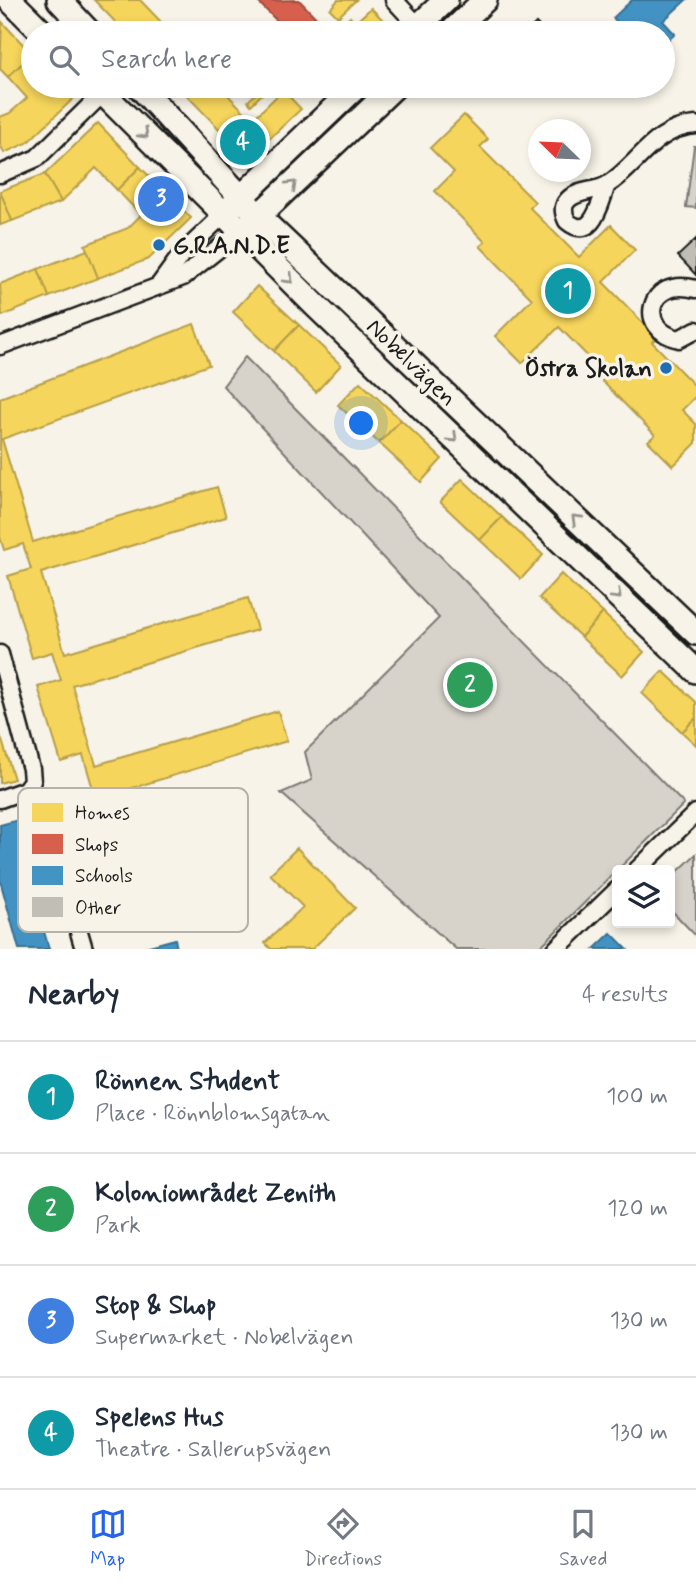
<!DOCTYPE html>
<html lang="en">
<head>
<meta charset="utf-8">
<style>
	:root { --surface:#fff; --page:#f2f2f3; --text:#1f2937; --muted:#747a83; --line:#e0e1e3; --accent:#2563eb }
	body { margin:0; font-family:Mynerve,sans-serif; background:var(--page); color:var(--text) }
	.controls { position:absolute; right:21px; bottom:21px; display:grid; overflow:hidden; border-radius:7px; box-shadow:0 4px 10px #0003 }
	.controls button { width:63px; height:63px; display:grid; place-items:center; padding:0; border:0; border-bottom:2px solid var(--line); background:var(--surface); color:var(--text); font:35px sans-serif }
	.compass { position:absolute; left:528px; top:119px; width:63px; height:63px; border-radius:50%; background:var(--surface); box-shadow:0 4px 10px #0003; rotate:293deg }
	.you { position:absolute; left:362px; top:424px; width:24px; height:24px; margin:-18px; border:5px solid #fff; border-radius:50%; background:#1a73e8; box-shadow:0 0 0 10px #1a73e833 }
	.badge { display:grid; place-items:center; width:46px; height:46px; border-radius:50%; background:var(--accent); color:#fff; font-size:23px; font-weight:700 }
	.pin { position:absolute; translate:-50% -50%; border:4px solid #fff; box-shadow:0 2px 7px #0006 }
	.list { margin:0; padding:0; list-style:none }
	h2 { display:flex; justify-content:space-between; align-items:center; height:91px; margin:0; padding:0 28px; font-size:30px }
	h2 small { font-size:23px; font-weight:400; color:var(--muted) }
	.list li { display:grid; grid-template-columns:46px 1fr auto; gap:21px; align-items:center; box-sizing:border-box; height:112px; padding:0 28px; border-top:2px solid var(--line) }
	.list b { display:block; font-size:26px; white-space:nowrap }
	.list p { margin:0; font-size:23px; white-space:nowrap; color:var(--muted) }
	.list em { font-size:23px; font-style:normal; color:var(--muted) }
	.icon { flex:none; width:38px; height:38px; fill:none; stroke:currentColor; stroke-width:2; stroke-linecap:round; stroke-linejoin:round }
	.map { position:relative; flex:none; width:696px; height:949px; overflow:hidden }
	.search { position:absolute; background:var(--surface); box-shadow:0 4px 10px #0003; left:21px; right:21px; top:21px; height:77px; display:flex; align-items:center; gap:18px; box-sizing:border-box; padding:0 24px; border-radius:38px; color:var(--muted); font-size:26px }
	.sheet { height:539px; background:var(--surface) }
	nav { display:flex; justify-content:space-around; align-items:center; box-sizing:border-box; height:98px; border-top:2px solid var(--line); background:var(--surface); font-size:19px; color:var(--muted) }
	nav a { display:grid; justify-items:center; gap:4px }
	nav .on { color:var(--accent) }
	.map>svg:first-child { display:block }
	.green { fill:#d7d3cb; stroke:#7a7874; stroke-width:2 }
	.homes { fill:#f6d55c; stroke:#b59e49; stroke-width:2 }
	.shops { fill:#d6604d; stroke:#9e4c3e; stroke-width:2 }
	.schools { fill:#4393c3; stroke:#376f91; stroke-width:2 }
	.building { fill:#c0beb5; stroke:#1c1c1c; stroke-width:2 }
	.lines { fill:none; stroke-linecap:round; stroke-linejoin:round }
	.minor-casing { stroke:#1c1c1c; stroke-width:21 }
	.secondary-casing { stroke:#1c1c1c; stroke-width:28 }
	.minor { stroke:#f7f3e8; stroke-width:16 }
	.secondary { stroke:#f7f3e8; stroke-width:23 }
	.oneway { stroke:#94928c }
	.poi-dot { fill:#1f6fb2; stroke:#f7f3e8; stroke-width:2.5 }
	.labels { text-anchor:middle; stroke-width:7; stroke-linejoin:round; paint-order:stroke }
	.poi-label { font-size:24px; font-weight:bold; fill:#1c1c1c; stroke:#f7f3e8; text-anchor:start }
	.street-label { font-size:24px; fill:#1c1c1c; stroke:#f7f3e8 }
	.key { fill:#f7f3e8; stroke:#b5b2ab; stroke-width:2 }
	.key-label { font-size:19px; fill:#1c1c1c }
</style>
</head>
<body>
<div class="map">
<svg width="696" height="949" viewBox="0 0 696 949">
	<rect width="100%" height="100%" fill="#f7f3e8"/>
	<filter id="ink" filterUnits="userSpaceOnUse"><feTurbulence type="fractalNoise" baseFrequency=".0143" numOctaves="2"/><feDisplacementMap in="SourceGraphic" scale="14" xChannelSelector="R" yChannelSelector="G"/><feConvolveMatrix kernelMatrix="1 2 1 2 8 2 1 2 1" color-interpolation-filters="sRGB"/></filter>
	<g filter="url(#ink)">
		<!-- green -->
		<g class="green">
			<polygon points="694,146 696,146 696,208 686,207"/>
			<polygon points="245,357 684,804 538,949 456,949 281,793 312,780 305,752 439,618 223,386"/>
			<polygon points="696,854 696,936 670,909 670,879"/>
		</g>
		<!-- homes -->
		<g class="homes">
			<polygon points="94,0 140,0 164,25 155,33 126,33"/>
			<polygon points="338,0 356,0 338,17 330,9"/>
			<polygon points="371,8 387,24 378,33 344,33"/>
			<polygon points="350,17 355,23 344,33 335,33"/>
			<polygon points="2,22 32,54 8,77 0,69"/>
			<polygon points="32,54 33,86 62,86 74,98 27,143 4,153 0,144 0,117 10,113 27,98 8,77"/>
			<polygon points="178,86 219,86 270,138 248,159"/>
			<polygon points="261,89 264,92 251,105 248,101"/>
			<polygon points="283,90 301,109 270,138 252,120"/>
			<polygon points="464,115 488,139 480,147 535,202 530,208 579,257 611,225 635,250 603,282 657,337 652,342 696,387 696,396 682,410 696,424 696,443 673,466 648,441 655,435 602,381 607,376 559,327 522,363 495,336 532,299 480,246 485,242 435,191 454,172 430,148"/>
			<polygon points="98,123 140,167 117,190 96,168 61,202 45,174"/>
			<polygon points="140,167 191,218 149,259 98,278 85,245 128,228 141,215 117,190"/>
			<polygon points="45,174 61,202 12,221 0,191"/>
			<polygon points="0,191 12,221 0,225"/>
			<polygon points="87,250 98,278 49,297 38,269"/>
			<polygon points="38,269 49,297 2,316 0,284"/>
			<polygon points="257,286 299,325 274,351 233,312"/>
			<polygon points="194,324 209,365 2,439 33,542 217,487 226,517 41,573 65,653 248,598 257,630 72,685 96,765 278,711 287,741 96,799 83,755 61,762 38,687 61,680 52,652 32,658 8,576 31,569 23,544 4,550 0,537 0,398"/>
			<polygon points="299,325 341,365 316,392 274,351"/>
			<polygon points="360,382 401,420 379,443 338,405"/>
			<polygon points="401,420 442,459 421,482 379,443"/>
			<polygon points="462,479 502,517 480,540 440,502"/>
			<polygon points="502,517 543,555 521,579 480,540"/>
			<polygon points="561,574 603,613 581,637 539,598"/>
			<polygon points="603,613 644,652 622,676 581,637"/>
			<polygon points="663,671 696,702 696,718 682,732 642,693"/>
			<polygon points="696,718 696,745 682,732"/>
			<polygon points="0,734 14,779 0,783"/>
			<polygon points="297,848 355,908 312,949 271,949 265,943 303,907 270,874"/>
		</g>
		<!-- shops -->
		<polygon class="shops" points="299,0 327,29 331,33 289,33 257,1"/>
		<!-- schools -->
		<g class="schools">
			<polygon points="632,0 686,0 663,21 675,34 663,45 663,33 628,33 613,18"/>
			<polygon points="18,820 23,823 29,844 20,847 49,949 19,949 0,880 0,825"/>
			<polygon points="611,933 627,949 594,949"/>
			<polygon points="175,939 177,949 138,949"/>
		</g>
		<!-- building -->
		<g class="building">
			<polygon points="536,23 546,33 526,33"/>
			<polygon points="696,239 696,275 678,256"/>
		</g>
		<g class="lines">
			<!-- minor casing -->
			<g class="minor-casing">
				<g id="minor">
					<polyline points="394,0 418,26"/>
					<polyline points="0,174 37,158 103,93"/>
					<path d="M607,185C600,202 593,243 567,221C564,215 562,207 567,201C575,190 596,192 607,185C638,166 653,128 696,125"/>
					<polyline points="160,284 181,255 224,214"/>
					<path d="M696,289C647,276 636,330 679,339L696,330"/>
					<polyline points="0,346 183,277 241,231"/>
					<polyline points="0,654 31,769 32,781 25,790 0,799"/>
					<polyline points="46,819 84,949"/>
					<polyline points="637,870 696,813"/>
					<polyline points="556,949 617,890"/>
				</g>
			</g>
			<!-- secondary casing -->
			<g class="secondary-casing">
				<g id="secondary">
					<polyline points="10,0 43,33"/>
					<polyline points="59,0 90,33"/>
					<polyline points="411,33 446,0"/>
					<polyline points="450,33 485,0"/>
					<polyline points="96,86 316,306 696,671"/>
					<polyline points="139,86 259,217 696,633"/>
					<polyline points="233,205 357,86"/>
					<polyline points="249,225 395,86"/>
				</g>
			</g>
			<!-- minor -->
			<use href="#minor" class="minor"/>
			<!-- secondary -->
			<use href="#secondary" class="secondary"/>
		</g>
		<!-- one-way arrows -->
		<defs><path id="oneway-chevron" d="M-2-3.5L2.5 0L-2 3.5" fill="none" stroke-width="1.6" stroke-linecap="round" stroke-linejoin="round" transform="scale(1.75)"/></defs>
		<g class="oneway">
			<use href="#oneway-chevron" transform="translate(144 134) rotate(45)"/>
			<use href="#oneway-chevron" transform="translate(292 185) rotate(-44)"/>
			<use href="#oneway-chevron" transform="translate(289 279) rotate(45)"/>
			<use href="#oneway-chevron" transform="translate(453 438) rotate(44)"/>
			<use href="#oneway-chevron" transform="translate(576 519) rotate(-136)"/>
			<use href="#oneway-chevron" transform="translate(617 595) rotate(44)"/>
		</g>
	</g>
	<!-- markers -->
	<g class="poi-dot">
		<circle cx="159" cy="245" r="7"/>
		<circle cx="666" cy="368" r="7"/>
	</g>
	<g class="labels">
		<!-- poi labels -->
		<g class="poi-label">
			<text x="173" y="253">G.R.A.N.D.E</text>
			<text x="652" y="376" text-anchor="end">Östra Skolan</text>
		</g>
		<!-- street labels -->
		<g class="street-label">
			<text transform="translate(412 362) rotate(44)" y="8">Nobelvägen</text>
		</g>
	</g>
	<!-- legend -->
	<rect x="18" y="788" width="230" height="144" rx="10" class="key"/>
	<rect x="32" y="803" width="31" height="19" fill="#f6d55c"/>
	<rect x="32" y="834" width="31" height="20" fill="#d6604d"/>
	<rect x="32" y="866" width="31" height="19" fill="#4393c3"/>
	<rect x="32" y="897" width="31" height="20" fill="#c0beb5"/>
	<g class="key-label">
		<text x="75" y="819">Homes</text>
		<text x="75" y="851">Shops</text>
		<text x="75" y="882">Schools</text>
		<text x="75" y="914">Other</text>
	</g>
</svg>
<div class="controls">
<button><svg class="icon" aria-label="layers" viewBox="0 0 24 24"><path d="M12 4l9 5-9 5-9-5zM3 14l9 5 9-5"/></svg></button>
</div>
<svg class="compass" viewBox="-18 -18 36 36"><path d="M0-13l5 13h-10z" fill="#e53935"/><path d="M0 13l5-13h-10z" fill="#747a83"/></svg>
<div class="you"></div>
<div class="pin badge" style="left:568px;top:291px;background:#0f9aa8">1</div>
<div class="pin badge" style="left:470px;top:685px;background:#2e9e5b">2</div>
<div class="pin badge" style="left:161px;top:199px;background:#3f7fe0">3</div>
<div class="pin badge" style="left:243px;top:142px;background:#0f9aa8">4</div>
<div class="search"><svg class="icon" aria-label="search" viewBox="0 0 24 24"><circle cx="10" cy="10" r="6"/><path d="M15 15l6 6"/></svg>Search here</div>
</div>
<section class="sheet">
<h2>Nearby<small>4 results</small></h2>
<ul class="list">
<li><span class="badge" style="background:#0f9aa8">1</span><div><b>Rönnen Student</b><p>Place · Rönnblomsgatan</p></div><em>100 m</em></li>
<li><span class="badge" style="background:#2e9e5b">2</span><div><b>Koloniområdet Zenith</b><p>Park</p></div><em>120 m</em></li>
<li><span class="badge" style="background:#3f7fe0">3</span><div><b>Stop &amp; Shop</b><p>Supermarket · Nobelvägen</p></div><em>130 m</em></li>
<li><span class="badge" style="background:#0f9aa8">4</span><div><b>Spelens Hus</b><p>Theatre · Sallerupsvägen</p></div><em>130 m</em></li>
</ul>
</section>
<nav>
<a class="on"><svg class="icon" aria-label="map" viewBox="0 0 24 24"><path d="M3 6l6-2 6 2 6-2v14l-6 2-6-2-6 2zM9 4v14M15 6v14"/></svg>Map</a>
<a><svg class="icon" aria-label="directions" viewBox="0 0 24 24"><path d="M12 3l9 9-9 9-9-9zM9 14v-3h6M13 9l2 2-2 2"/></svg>Directions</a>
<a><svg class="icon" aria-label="saved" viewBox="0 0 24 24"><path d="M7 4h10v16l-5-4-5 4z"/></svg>Saved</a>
</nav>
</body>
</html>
